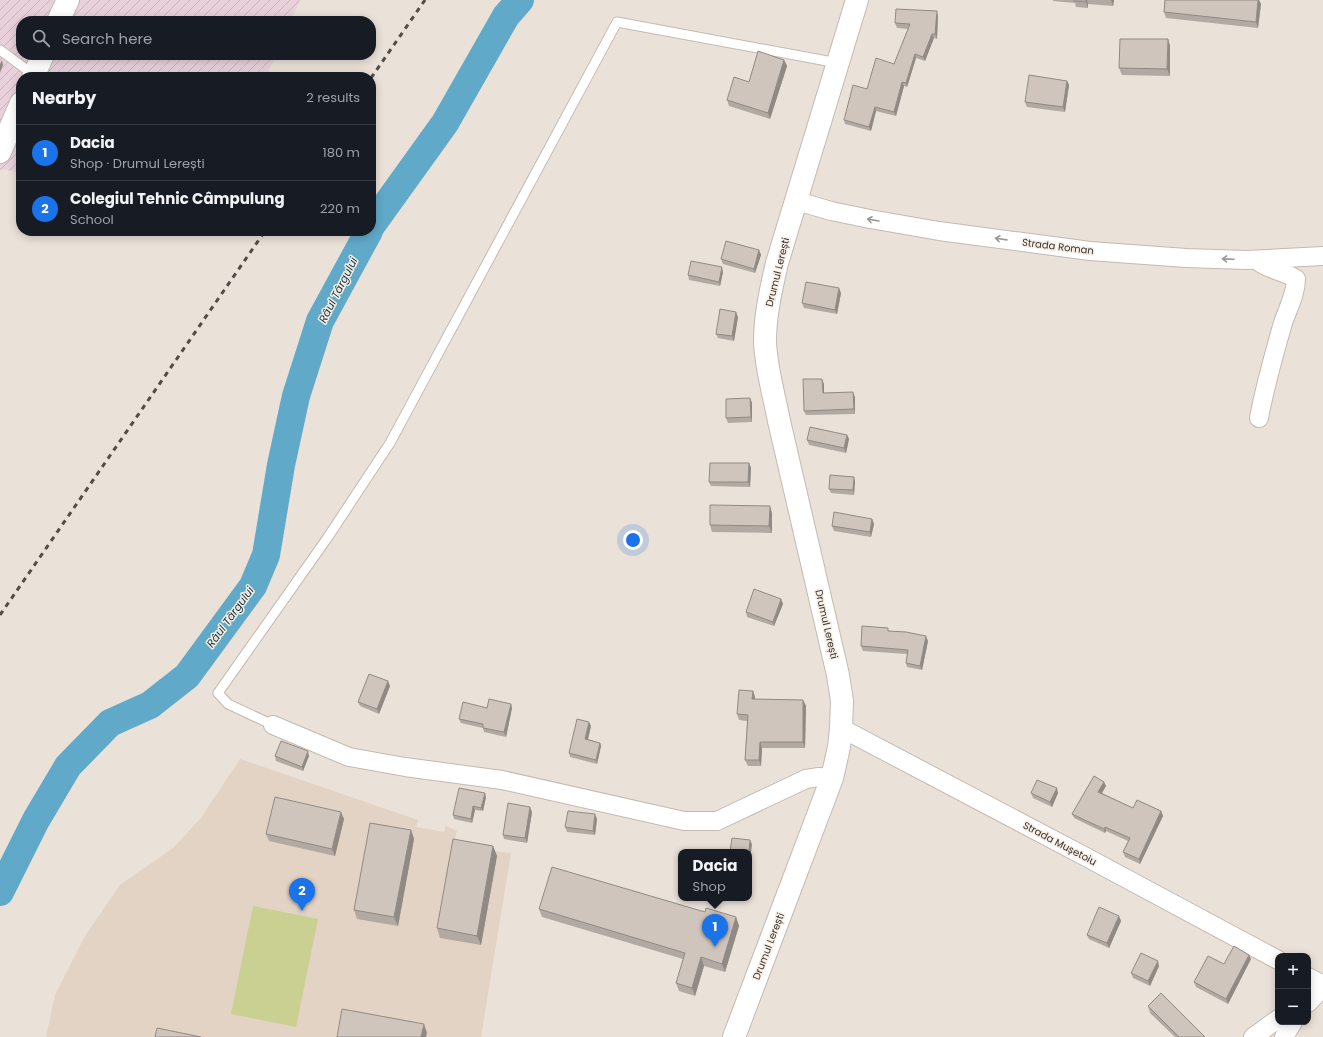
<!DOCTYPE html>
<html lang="en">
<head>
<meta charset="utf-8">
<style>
	:root { --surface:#171b24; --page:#20242c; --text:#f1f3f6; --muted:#9ea1a6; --line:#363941; --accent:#1a73e8 }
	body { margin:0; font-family:Poppins,sans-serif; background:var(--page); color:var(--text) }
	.controls { position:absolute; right:12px; bottom:12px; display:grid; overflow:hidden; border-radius:8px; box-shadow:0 2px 10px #0003 }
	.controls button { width:36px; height:36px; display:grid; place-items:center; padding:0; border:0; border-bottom:1px solid var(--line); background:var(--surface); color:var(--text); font:20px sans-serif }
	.you { position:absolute; left:633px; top:540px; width:14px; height:14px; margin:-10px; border:3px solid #fff; border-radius:50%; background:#1a73e8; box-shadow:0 0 0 6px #1a73e833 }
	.badge { display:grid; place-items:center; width:26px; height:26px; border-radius:50%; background:var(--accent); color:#fff; font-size:13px; font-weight:700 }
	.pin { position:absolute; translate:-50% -33px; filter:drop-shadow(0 1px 2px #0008) }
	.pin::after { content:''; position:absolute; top:21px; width:14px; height:12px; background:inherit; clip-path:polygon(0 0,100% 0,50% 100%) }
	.popup { position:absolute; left:678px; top:849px; width:74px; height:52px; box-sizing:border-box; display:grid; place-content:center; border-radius:8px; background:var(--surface); filter:drop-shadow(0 1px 3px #0005); font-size:13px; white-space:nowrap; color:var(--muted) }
	.popup b { font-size:15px; color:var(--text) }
	.popup::after { content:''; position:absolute; left:50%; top:100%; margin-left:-8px; border:8px solid transparent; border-top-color:var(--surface) }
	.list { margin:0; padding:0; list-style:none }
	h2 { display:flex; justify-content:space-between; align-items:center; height:52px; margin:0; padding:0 16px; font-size:17px }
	h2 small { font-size:13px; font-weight:400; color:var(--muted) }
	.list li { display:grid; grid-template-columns:26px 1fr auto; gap:12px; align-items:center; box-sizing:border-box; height:56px; padding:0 16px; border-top:1px solid var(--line) }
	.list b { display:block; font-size:15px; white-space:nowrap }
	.list p { margin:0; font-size:13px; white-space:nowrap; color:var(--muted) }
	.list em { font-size:13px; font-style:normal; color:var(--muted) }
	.icon { flex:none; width:22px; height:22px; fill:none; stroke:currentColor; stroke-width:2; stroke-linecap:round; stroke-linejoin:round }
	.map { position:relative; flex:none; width:1323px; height:1037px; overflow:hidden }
	.search { position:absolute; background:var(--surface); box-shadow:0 2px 10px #0003; left:16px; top:16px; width:360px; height:44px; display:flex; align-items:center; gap:10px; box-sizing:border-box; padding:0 14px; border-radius:16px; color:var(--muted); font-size:15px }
	.panel { position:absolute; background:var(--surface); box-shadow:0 2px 10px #0003; left:16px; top:72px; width:360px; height:164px; border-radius:16px }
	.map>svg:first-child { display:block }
	.industrial { fill:url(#industrial-furrows) }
	.built { fill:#e2d3c4 }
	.grass { fill:#c9d091 }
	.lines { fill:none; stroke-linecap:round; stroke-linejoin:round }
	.river { stroke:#60a9c8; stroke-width:28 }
	.service-casing { stroke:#c3bab1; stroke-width:11 }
	.minor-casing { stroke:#c3bab1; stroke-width:20 }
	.tertiary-casing { stroke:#c3bab1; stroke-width:24 }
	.secondary-casing { stroke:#c3bab1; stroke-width:24 }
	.service { stroke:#fff; stroke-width:9 }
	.minor { stroke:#fff; stroke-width:18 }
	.tertiary { stroke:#fff; stroke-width:22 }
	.secondary { stroke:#fff; stroke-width:22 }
	.rail { stroke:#514c48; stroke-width:3; stroke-dasharray:5 5; stroke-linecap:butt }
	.wall { fill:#b2a9a3 }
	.shaded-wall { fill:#918a84 }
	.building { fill:#cfc5bd; stroke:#918a84 }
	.oneway { stroke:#9b9998 }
	.labels { text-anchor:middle; stroke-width:3; stroke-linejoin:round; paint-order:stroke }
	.street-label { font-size:10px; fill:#373330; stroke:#f7eee5 }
	.water-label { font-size:11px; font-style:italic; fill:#0f313f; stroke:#f7eee5 }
</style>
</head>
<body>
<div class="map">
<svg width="1323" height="1037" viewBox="0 0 1323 1037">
	<defs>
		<pattern id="industrial-furrows" width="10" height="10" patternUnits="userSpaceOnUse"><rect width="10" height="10" fill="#e9d1db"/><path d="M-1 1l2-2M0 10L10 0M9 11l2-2" fill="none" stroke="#c8b4bc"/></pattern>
	</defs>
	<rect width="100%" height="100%" fill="#eae1d8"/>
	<!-- industrial -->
	<polygon class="industrial" points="0,0 300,0 291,21 21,21 21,55 276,55 266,77 21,77 21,173 3,169 0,170"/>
	<!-- built -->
	<polygon class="built" points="240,759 418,820 416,827 444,832 446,826 457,831 453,846 511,853 481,1037 46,1037 55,995 85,936 120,885 173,848 200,819"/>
	<!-- grass -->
	<polygon class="grass" points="253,906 318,919 296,1027 231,1014"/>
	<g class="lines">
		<!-- river -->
		<g class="river">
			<polyline points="371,226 445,123 506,16 520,0"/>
			<polyline points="0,892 36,820 68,766 110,723 150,705 187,676 253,586 266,555 281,465 296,396 320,321 369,231"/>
		</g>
		<!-- service casing -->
		<g class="service-casing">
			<g id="service">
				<polyline points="0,50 34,75"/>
				<polyline points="273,725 228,704 218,693 328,537 390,443 617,22 838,63"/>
			</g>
		</g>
		<!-- minor casing -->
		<g class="minor-casing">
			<g id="minor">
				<polyline points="797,201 831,211 870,219 939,231 1090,251 1186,258 1247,260 1323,256"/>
				<path d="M1259,262C1269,270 1284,271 1296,279C1296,294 1288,308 1283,323C1274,354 1265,386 1259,418"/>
				<polyline points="273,725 349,757 405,767 502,780 684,821 717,821 806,779 819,777 832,778"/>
				<polyline points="841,728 1086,857 1278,960"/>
				<polyline points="1308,977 1323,985"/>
				<polyline points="1308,1003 1323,987"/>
				<polyline points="1253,1037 1278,1019"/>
				<polyline points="1284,1037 1293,1022"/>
			</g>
		</g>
		<!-- tertiary casing -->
		<g class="tertiary-casing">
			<g id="tertiary">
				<polyline points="58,21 68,0"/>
				<polyline points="33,77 43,55"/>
				<polyline points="0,152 21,103"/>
			</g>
		</g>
		<!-- secondary casing -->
		<g class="secondary-casing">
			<path id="secondary" d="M734,1037L832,778L839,747L841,728L842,701L838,675L779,421C774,395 766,368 765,342C765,315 771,289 777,263L857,0"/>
		</g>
		<!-- service -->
		<use href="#service" class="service"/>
		<!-- minor -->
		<use href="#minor" class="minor"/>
		<!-- tertiary -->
		<use href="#tertiary" class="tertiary"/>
		<!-- secondary -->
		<use href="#secondary" class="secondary"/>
		<!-- rail -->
		<g class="rail">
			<polyline points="371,78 425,0"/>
			<polyline points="0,615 265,231"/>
		</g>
	</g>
	<!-- wall -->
	<g class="wall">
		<polygon points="1053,0 1114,0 1113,6 1088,4 1088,8 1076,7 1075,3 1053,1"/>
		<polygon points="1165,0 1259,0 1261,4 1258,28 1166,18 1164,12"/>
		<polygon points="938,16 937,39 934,38 925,61 916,58 907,87 904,86 896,116 876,111 871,131 845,124 844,120 867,89 894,64 908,29 897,28 895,23"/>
		<polygon points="1168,39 1170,46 1170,76 1122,75 1119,68"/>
		<polygon points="784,60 787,66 770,119 729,106 727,100 749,82"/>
		<polygon points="1067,81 1069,85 1065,112 1027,107 1025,102"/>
		<polygon points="759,250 761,255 755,273 723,264 721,259"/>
		<polygon points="723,272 720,286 689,280 688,275"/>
		<polygon points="841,293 837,314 804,308 802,303"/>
		<polygon points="738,317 734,341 718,338 716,334"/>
		<polygon points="824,384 824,393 855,397 855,414 806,415 804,411"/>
		<polygon points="750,398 752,403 752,422 728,423 726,418"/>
		<polygon points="847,435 849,439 846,453 809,445 807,440"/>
		<polygon points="749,463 751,468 750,487 711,486 709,482"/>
		<polygon points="855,481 854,495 831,493 829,489"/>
		<polygon points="772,513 772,533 712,532 710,525"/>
		<polygon points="872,519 874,524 871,537 834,531 832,526"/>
		<polygon points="781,599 783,604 774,626 747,617 746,612"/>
		<polygon points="889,632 928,641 922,670 907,667 906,663 907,654 863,651 861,646"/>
		<polygon points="388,681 390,686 379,714 360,706 358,702"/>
		<polygon points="753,691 755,697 755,699 803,700 806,706 805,748 762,748 761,766 748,766 745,760 747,721 739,720 737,714"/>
		<polygon points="511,704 512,708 506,737 484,732 483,728 461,723 459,719 487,708"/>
		<polygon points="591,726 588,739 600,743 601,746 597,764 570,757 569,753"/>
		<polygon points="275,756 309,756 303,771 276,761"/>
		<polygon points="1104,782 1106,786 1102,793 1133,808 1161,811 1163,816 1140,864 1125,857 1123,852 1128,841 1106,831 1105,833 1074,818 1072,814"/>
		<polygon points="1031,793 1058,793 1052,807 1033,798"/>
		<polygon points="486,797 483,811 475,810 472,823 454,819 453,815"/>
		<polygon points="532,812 527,843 504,839 503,835"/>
		<polygon points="344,819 335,856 269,841 266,834"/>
		<polygon points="597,819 595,835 567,832 565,827"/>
		<polygon points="411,830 414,839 398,926 357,919 354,910"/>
		<polygon points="493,846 497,856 481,945 440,938 437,928"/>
		<polygon points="539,909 705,912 736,917 739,926 725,972 704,966 695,996 679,991 676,983 683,959 542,917"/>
		<polygon points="1119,916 1121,921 1109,948 1089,939 1087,935"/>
		<polygon points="1251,959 1228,1004 1196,987 1194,982 1224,964"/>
		<polygon points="1159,966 1150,986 1133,978 1131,973"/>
		<polygon points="1148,1006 1205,1037 1175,1037 1150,1013"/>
	</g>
	<!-- shaded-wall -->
	<g class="shaded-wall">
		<polygon points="1086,0 1087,0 1088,4 1088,8 1086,2"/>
		<polygon points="1111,0 1114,0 1113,6"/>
		<polygon points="1258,0 1259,0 1261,4 1258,28 1256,22"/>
		<polygon points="937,11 938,16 937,39 935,34"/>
		<polygon points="932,34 934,38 925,61 923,57"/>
		<polygon points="1168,39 1170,46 1170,76 1167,69"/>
		<polygon points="915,54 916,58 907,87 906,83"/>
		<polygon points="2,60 3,65 0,73 0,64"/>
		<polygon points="784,60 787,66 770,119 768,113"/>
		<polygon points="1067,81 1069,85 1065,112 1063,107"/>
		<polygon points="902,82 904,86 896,116 894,112"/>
		<polygon points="875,107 876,111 871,131 869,127"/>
		<polygon points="759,250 761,255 755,273 754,269"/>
		<polygon points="722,267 723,272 720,286 719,282"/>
		<polygon points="839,288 841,293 837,314 835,310"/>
		<polygon points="736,312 738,317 734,341 732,336"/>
		<polygon points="822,379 824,384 824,398 823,393"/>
		<polygon points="853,392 855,397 855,414 854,409"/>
		<polygon points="750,398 752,403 752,422 751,417"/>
		<polygon points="847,435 849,439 846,453 844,448"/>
		<polygon points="749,463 751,468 750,487 748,482"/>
		<polygon points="854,477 855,481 854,495 853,490"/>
		<polygon points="770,506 772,513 772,533 769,526"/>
		<polygon points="872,519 874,524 871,537 870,532"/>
		<polygon points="781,599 783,604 774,626 773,622"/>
		<polygon points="926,636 928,641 922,670 920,666"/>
		<polygon points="388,681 390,686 379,714 377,709"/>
		<polygon points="753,691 755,697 754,705 752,699"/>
		<polygon points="803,700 806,706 805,748 803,742"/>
		<polygon points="511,704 512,708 506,737 504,732"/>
		<polygon points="589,722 591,726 587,743 585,739"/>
		<polygon points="760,742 762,748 761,766 759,760"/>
		<polygon points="600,743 601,746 597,764 596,760"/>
		<polygon points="308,751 309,756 303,771 302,767"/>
		<polygon points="1104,782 1106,786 1100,796 1098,792"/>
		<polygon points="1057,788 1058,793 1052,807 1050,802"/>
		<polygon points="485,793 486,797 483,811 481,808"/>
		<polygon points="473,806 475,810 472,823 471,819"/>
		<polygon points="530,807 532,812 527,843 525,838"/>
		<polygon points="1161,811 1163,816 1140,864 1139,859"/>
		<polygon points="341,812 344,819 335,856 332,849"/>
		<polygon points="595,814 597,819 595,835 593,831"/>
		<polygon points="1105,827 1106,831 1105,833 1104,829"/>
		<polygon points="411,830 414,839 398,926 394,917"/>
		<polygon points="750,840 752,844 749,869 749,852"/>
		<polygon points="493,846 497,856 481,945 477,936"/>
		<polygon points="1119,916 1121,921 1109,948 1107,943"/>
		<polygon points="736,917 739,926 725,972 722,964"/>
		<polygon points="1249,955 1251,959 1228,1004 1226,999"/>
		<polygon points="701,957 704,966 695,996 692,988"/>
		<polygon points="1158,961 1159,966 1150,986 1148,981"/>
		<polygon points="424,1024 427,1033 426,1037 421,1037"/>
	</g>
	<!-- building -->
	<g class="building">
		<polygon points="1074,0 1086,0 1086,2 1074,1"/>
		<polygon points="1165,0 1258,0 1256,22 1164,12"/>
		<polygon points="896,9 937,11 935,34 932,34 923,57 915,54 906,83 902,82 894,112 875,107 869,127 844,120 853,85 867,89 876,58 894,64 910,24 895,23"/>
		<polygon points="1120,39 1168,39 1167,69 1119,68"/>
		<polygon points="758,51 784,60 768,113 727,100 734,77 749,82"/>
		<polygon points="1029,75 1067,81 1063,107 1025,102"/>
		<polygon points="726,241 759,250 754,269 721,259"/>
		<polygon points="691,261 722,267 719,282 688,275"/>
		<polygon points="806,282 839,288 835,310 802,303"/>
		<polygon points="720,309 736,312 732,336 716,334"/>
		<polygon points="803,379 822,379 823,393 853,392 854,409 804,411"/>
		<polygon points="750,398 751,417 726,418 726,399"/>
		<polygon points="810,427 847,435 844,448 807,440"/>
		<polygon points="710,463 749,463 748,482 709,482"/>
		<polygon points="830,475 854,477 853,490 829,489"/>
		<polygon points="710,505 770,506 769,526 710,525"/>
		<polygon points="834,512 872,519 870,532 832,526"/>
		<polygon points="754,589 781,599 773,622 746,612"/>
		<polygon points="862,626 888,628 888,631 906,632 926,636 920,666 906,663 908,650 861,646"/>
		<polygon points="369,674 388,681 377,709 358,702"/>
		<polygon points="739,690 753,691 752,699 803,700 803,742 760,742 759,760 745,760 748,715 737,714"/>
		<polygon points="489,699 511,704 504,732 483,728 483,724 459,719 463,702 487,708"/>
		<polygon points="577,719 589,722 585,739 600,743 596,760 569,753"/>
		<polygon points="281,741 308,751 302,767 275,756"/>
		<polygon points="1094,776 1104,782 1098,792 1133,808 1137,800 1161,811 1139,859 1123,852 1130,838 1105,827 1104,829 1072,814"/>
		<polygon points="1037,780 1057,788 1050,802 1031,793"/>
		<polygon points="459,788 485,793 481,808 473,806 471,819 453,815"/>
		<polygon points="275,797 341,812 332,849 266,834"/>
		<polygon points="508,803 530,807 525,838 503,835"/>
		<polygon points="568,811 595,814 593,831 565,827"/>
		<polygon points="370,823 411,830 394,917 354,910"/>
		<polygon points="732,838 750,840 749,852 730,852"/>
		<polygon points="453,839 493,846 477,936 437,928"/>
		<polygon points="552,867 705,912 706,908 736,917 722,964 701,957 692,988 676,983 685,953 539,909"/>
		<polygon points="1099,907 1119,916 1107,943 1087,935"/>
		<polygon points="1234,946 1249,955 1226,999 1194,982 1208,956 1224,964"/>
		<polygon points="1141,953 1158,961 1148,981 1131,973"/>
		<polygon points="1161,993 1205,1037 1179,1037 1148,1006"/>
		<polygon points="342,1009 424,1024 421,1037 337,1037"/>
		<polygon points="157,1028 201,1037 155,1037"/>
	</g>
	<!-- one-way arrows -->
	<defs><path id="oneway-shaft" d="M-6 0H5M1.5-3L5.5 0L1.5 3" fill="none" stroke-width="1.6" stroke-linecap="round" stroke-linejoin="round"/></defs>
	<g class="oneway">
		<use href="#oneway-shaft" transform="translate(873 220) rotate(-170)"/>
		<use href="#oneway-shaft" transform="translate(1001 239) rotate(-172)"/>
		<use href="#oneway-shaft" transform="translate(1228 259) rotate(-178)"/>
	</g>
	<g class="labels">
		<!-- street labels -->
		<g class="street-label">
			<text transform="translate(1058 246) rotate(7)" y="4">Strada Roman</text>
			<text transform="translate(777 272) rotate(-76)" y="4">Drumul Lerești</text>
			<text transform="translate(827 624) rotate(77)" y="4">Drumul Lerești</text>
			<text transform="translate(1060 843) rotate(28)" y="4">Strada Mușetoiu</text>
			<text transform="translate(768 946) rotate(-69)" y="4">Drumul Lerești</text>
		</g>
		<!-- water labels -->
		<g class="water-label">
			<text transform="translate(338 290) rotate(-63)" y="4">Râul Târgului</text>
			<text transform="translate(230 617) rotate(-54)" y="4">Râul Târgului</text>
		</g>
	</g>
</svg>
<div class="controls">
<button>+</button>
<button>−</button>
</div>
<div class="you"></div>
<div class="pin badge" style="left:715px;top:947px">1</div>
<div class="popup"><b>Dacia</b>Shop</div>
<div class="pin badge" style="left:302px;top:911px">2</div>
<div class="search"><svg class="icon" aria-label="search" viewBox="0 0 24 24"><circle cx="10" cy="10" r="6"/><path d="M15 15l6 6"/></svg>Search here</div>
<section class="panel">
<h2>Nearby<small>2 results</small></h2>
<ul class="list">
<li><span class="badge">1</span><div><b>Dacia</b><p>Shop · Drumul Lerești</p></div><em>180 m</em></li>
<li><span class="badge">2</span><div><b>Colegiul Tehnic Câmpulung</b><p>School</p></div><em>220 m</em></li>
</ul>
</section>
</div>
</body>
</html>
